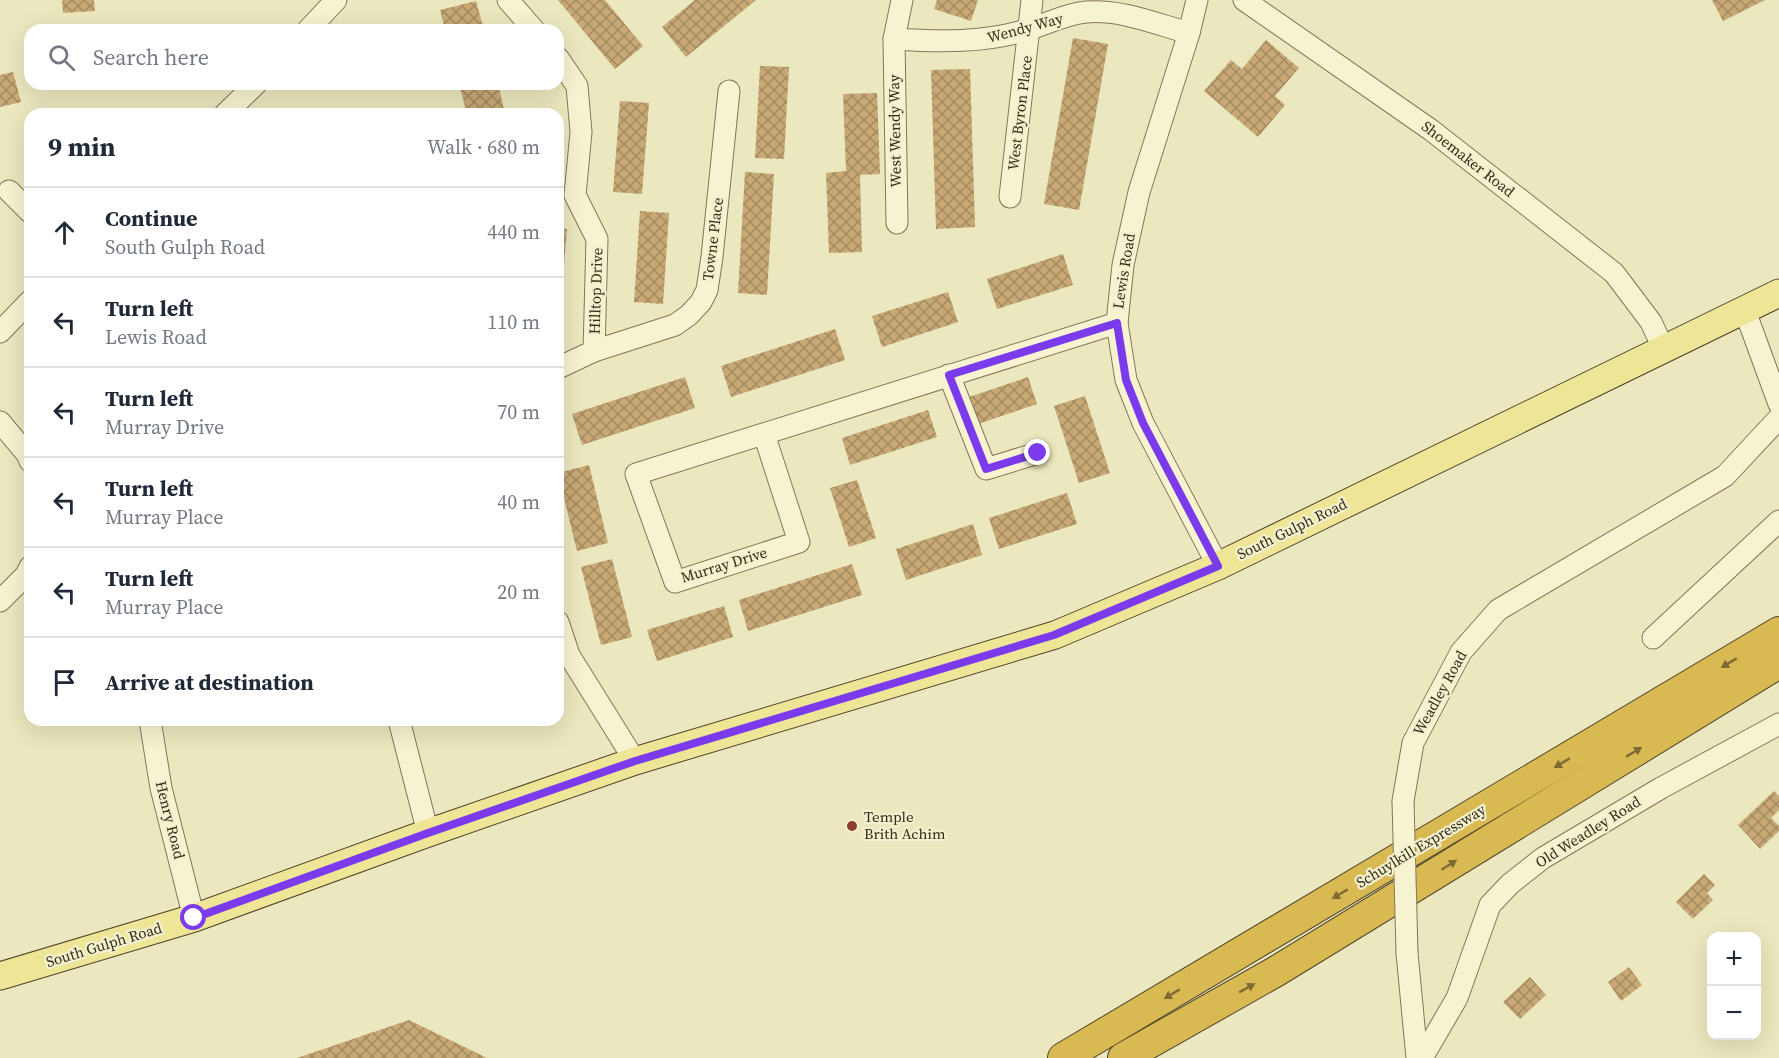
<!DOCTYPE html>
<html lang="en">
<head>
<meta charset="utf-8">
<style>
	:root { --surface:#fff; --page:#f6f6f7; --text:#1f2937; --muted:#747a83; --line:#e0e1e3 }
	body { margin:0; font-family:"Source Serif 4",serif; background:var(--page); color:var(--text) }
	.controls { position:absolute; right:18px; bottom:18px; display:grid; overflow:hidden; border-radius:12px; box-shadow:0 6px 24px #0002 }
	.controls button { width:54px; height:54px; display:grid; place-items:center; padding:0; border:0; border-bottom:2px solid var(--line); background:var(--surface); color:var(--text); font:30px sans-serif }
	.stop { position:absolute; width:18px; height:18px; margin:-14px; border:4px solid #7c3aed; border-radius:50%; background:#fff }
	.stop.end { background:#7c3aed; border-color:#fff; box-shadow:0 2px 6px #0008 }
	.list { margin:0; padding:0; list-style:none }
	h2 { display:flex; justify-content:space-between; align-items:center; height:78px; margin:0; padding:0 24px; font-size:26px }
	h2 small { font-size:20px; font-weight:400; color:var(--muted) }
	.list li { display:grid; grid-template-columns:39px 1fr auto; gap:18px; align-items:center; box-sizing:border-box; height:90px; padding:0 24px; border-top:2px solid var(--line) }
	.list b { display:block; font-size:22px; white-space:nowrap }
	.list p { margin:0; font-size:20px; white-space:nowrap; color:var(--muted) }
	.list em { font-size:20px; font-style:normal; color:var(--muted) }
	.icon { flex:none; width:33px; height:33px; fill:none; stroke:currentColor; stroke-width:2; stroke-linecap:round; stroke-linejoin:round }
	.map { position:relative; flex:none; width:1779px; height:1058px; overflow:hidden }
	.search { position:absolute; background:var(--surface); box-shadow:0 6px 24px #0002; left:24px; top:24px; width:540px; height:66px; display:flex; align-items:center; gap:15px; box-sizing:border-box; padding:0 21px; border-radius:18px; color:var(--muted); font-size:22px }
	.panel { position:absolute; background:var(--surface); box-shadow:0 6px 24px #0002; left:24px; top:108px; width:540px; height:618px; border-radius:18px }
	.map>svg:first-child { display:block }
	.building { fill:url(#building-cross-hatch) }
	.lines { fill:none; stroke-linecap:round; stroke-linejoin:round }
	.minor-casing { stroke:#837758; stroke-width:23 }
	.major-casing { stroke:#50442c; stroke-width:29 }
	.highway-casing { stroke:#50442c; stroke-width:32 }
	.minor { stroke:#f7f3d1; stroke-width:21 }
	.major { stroke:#eee596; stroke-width:27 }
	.highway { stroke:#d9b951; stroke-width:30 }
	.minor-bridge-casing { stroke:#837758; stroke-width:23; stroke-linecap:butt }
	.minor-bridge { stroke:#f7f3d1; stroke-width:21 }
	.oneway { fill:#7e6b34 }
	.route { stroke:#7c3aed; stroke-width:8 }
	.poi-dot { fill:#8f3e2b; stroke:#f3f0cd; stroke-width:2 }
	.labels { text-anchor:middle; stroke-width:4.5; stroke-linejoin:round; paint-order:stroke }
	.street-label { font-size:15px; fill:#332c1c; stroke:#f3f0cd }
	.poi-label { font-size:15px; fill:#332c1c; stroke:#f3f0cd; text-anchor:start }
</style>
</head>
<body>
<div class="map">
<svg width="1779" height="1058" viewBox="0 0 1779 1058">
	<defs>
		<pattern id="building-cross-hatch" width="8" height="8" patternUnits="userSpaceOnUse" patternTransform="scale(1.5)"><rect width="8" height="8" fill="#c8a975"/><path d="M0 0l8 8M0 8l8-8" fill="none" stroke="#a38a5f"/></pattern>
	</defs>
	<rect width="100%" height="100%" fill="#ebe7be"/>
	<!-- building -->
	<g class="building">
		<polygon points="62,0 94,0 95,11 63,13"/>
		<polygon points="558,0 605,0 643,46 615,69"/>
		<polygon points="695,0 756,0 686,57 662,27"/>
		<polygon points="937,0 978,0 971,21 934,9"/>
		<polygon points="1712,0 1765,0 1723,21"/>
		<polygon points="476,1 484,30 445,30 440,10"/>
		<polygon points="1073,38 1108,44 1079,210 1044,204"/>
		<polygon points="1266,40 1299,68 1275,96 1285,105 1258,137 1204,91 1231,60 1242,69"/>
		<polygon points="760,66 789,67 784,159 755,158"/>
		<polygon points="970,69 975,227 936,229 931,70"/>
		<polygon points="13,72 21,102 0,107 0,75"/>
		<polygon points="459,84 498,84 505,114 467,114"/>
		<polygon points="877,93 880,174 860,175 862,252 829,253 826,173 846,171 843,94"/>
		<polygon points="620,101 649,103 642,194 613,192"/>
		<polygon points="745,172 774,174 767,295 738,293"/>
		<polygon points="640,211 669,213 663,304 634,302"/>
		<polygon points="558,228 567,229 560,315 558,315"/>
		<polygon points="1063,254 1073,285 997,309 987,279"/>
		<polygon points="948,292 958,322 882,347 872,316"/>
		<polygon points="835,329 845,360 731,397 721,366"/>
		<polygon points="685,377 695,408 582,445 572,414"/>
		<polygon points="1028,377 1037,404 978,424 969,397"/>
		<polygon points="1085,396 1110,473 1079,483 1054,406"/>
		<polygon points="928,410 937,437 850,465 842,438"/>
		<polygon points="589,465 608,543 577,551 558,473"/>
		<polygon points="857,480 876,538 849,547 830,488"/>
		<polygon points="1067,493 1077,524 999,549 989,518"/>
		<polygon points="973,524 982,555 906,580 896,549"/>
		<polygon points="612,559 632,637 601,645 581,567"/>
		<polygon points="852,564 862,595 748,631 739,600"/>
		<polygon points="724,606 733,637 657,661 647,630"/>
		<polygon points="1774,791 1779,796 1779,810 1771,818 1779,826 1779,831 1760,849 1738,825"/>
		<polygon points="1704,874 1715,885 1707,893 1713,900 1693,919 1676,902"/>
		<polygon points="1629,967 1642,985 1621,1001 1608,982"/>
		<polygon points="1530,977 1546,995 1520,1019 1503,1002"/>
		<polygon points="409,1020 487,1058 297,1058"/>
	</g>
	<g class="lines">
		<!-- minor casing -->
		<g class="minor-casing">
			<g id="minor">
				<polyline points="508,0 534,30"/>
				<polyline points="1197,0 1189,33 1139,192 1123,265 1117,323 1126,380 1143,423 1218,566"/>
				<polyline points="1244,0 1431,130 1614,273 1651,322 1663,348"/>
				<polyline points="308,30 336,0"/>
				<path d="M894,39C940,42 985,43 1030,29C1049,23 1066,14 1086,12C1121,9 1156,24 1189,33"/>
				<polyline points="558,58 577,86 581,132 575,195 597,239 594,351 558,368"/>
				<polyline points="225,114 256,84"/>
				<polyline points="9,191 30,212"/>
				<polyline points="1010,197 1032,0"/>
				<polyline points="897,223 894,39 902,0"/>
				<polyline points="1745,311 1779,404"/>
				<polyline points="0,332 30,301"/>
				<polyline points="594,351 675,325 689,315 701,302 707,290 712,257 729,91"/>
				<polyline points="949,375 986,469 1038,453"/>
				<polyline points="0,422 27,454 30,461"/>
				<polyline points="764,434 799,542 675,582 636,474 1117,323"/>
				<polyline points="0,601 26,575 30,567"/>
				<polyline points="558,622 569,655 635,761"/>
				<polyline points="1653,638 1779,521"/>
				<polyline points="150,720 161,788 194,918"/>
				<polyline points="399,720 428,833"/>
				<polyline points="1403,801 1413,743 1461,652 1498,610 1725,476 1779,418"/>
				<polyline points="1407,953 1417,1058"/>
				<polyline points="1422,1058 1457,998 1490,905 1510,884 1543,858 1661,788 1779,724"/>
			</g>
		</g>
		<!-- major casing -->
		<g class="major-casing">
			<polyline id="major" points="0,976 194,918 428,833 635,761 1055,635 1218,566 1779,293"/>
		</g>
		<!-- highway casing -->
		<g class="highway-casing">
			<g id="highway">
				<polyline points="1063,1058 1779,632"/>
				<polyline points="1123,1058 1275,972 1779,663"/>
			</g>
		</g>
		<!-- minor -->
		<use href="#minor" class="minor"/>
		<!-- major -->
		<use href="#major" class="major"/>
		<!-- highway -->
		<use href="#highway" class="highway"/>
		<!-- minor-bridge casing -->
		<g class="minor-bridge-casing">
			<polyline id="minor-bridge" points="1403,801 1407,953"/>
		</g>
		<!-- minor-bridge -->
		<use href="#minor-bridge" class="minor-bridge"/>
	</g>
	<!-- one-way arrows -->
	<defs><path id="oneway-solid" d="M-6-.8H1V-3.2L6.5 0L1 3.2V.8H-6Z" transform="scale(1.5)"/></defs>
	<g class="oneway">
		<use href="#oneway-solid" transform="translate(1729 663) rotate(149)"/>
		<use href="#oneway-solid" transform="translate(1634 752) rotate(-31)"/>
		<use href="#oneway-solid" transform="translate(1562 763) rotate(149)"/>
		<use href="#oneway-solid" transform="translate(1449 865) rotate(-32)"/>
		<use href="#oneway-solid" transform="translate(1340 894) rotate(149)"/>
		<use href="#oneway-solid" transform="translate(1247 988) rotate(-29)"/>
		<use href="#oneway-solid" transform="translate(1172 994) rotate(149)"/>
	</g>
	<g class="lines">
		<!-- route -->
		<polyline class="route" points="194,918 428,833 635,761 1054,635 1218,566 1143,423 1126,380 1117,323 949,375 986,469 1038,453"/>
	</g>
	<!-- markers -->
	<circle class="poi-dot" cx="852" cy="826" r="6"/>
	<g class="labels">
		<!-- street labels -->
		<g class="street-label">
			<text transform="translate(1025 28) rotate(-15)" y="5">Wendy Way</text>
			<text transform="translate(1020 113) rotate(-83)" y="5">West Byron Place</text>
			<text transform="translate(895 131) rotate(-91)" y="5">West Wendy Way</text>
			<text transform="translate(1468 159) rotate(38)" y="5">Shoemaker Road</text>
			<text transform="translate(713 239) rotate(-83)" y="5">Towne Place</text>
			<text transform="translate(1124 271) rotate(-81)" y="5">Lewis Road</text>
			<text transform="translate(596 291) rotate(-88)" y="5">Hilltop Drive</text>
			<text transform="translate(1292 529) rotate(-26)" y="5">South Gulph Road</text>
			<text transform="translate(724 565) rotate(-17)" y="5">Murray Drive</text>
			<text transform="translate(1440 693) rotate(-61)" y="5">Weadley Road</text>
			<text transform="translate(170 820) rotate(76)" y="5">Henry Road</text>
			<text transform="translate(1588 832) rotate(-32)" y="5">Old Weadley Road</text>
			<text transform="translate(1421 846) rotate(-31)" y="5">Schuylkill Expressway</text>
			<text transform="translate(104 945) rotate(-17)" y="5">South Gulph Road</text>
		</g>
		<!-- poi labels -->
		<g class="poi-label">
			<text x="864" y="822">Temple<tspan x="864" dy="17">Brith Achim</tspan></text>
		</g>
	</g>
</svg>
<div class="controls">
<button>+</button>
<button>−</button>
</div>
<div class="stop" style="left:194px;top:918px"></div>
<div class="stop end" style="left:1038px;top:453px"></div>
<div class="search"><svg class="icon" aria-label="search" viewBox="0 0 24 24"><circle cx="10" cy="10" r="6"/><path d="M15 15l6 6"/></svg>Search here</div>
<section class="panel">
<h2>9 min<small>Walk · 680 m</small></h2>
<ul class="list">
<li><svg class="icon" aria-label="ahead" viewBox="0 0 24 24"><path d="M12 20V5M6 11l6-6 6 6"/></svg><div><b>Continue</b><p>South Gulph Road</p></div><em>440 m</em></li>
<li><svg class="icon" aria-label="left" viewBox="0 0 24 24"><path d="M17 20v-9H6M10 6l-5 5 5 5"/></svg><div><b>Turn left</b><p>Lewis Road</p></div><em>110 m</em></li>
<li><svg class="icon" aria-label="left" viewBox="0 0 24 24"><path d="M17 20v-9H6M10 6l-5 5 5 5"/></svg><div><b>Turn left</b><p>Murray Drive</p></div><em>70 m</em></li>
<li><svg class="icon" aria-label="left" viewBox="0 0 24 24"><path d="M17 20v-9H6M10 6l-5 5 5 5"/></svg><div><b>Turn left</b><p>Murray Place</p></div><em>40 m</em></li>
<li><svg class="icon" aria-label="left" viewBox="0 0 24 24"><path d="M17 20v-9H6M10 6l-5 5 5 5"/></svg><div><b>Turn left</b><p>Murray Place</p></div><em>20 m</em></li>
<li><svg class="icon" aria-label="arrive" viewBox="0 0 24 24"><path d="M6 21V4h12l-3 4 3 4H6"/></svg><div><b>Arrive at destination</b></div></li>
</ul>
</section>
</div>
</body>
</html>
